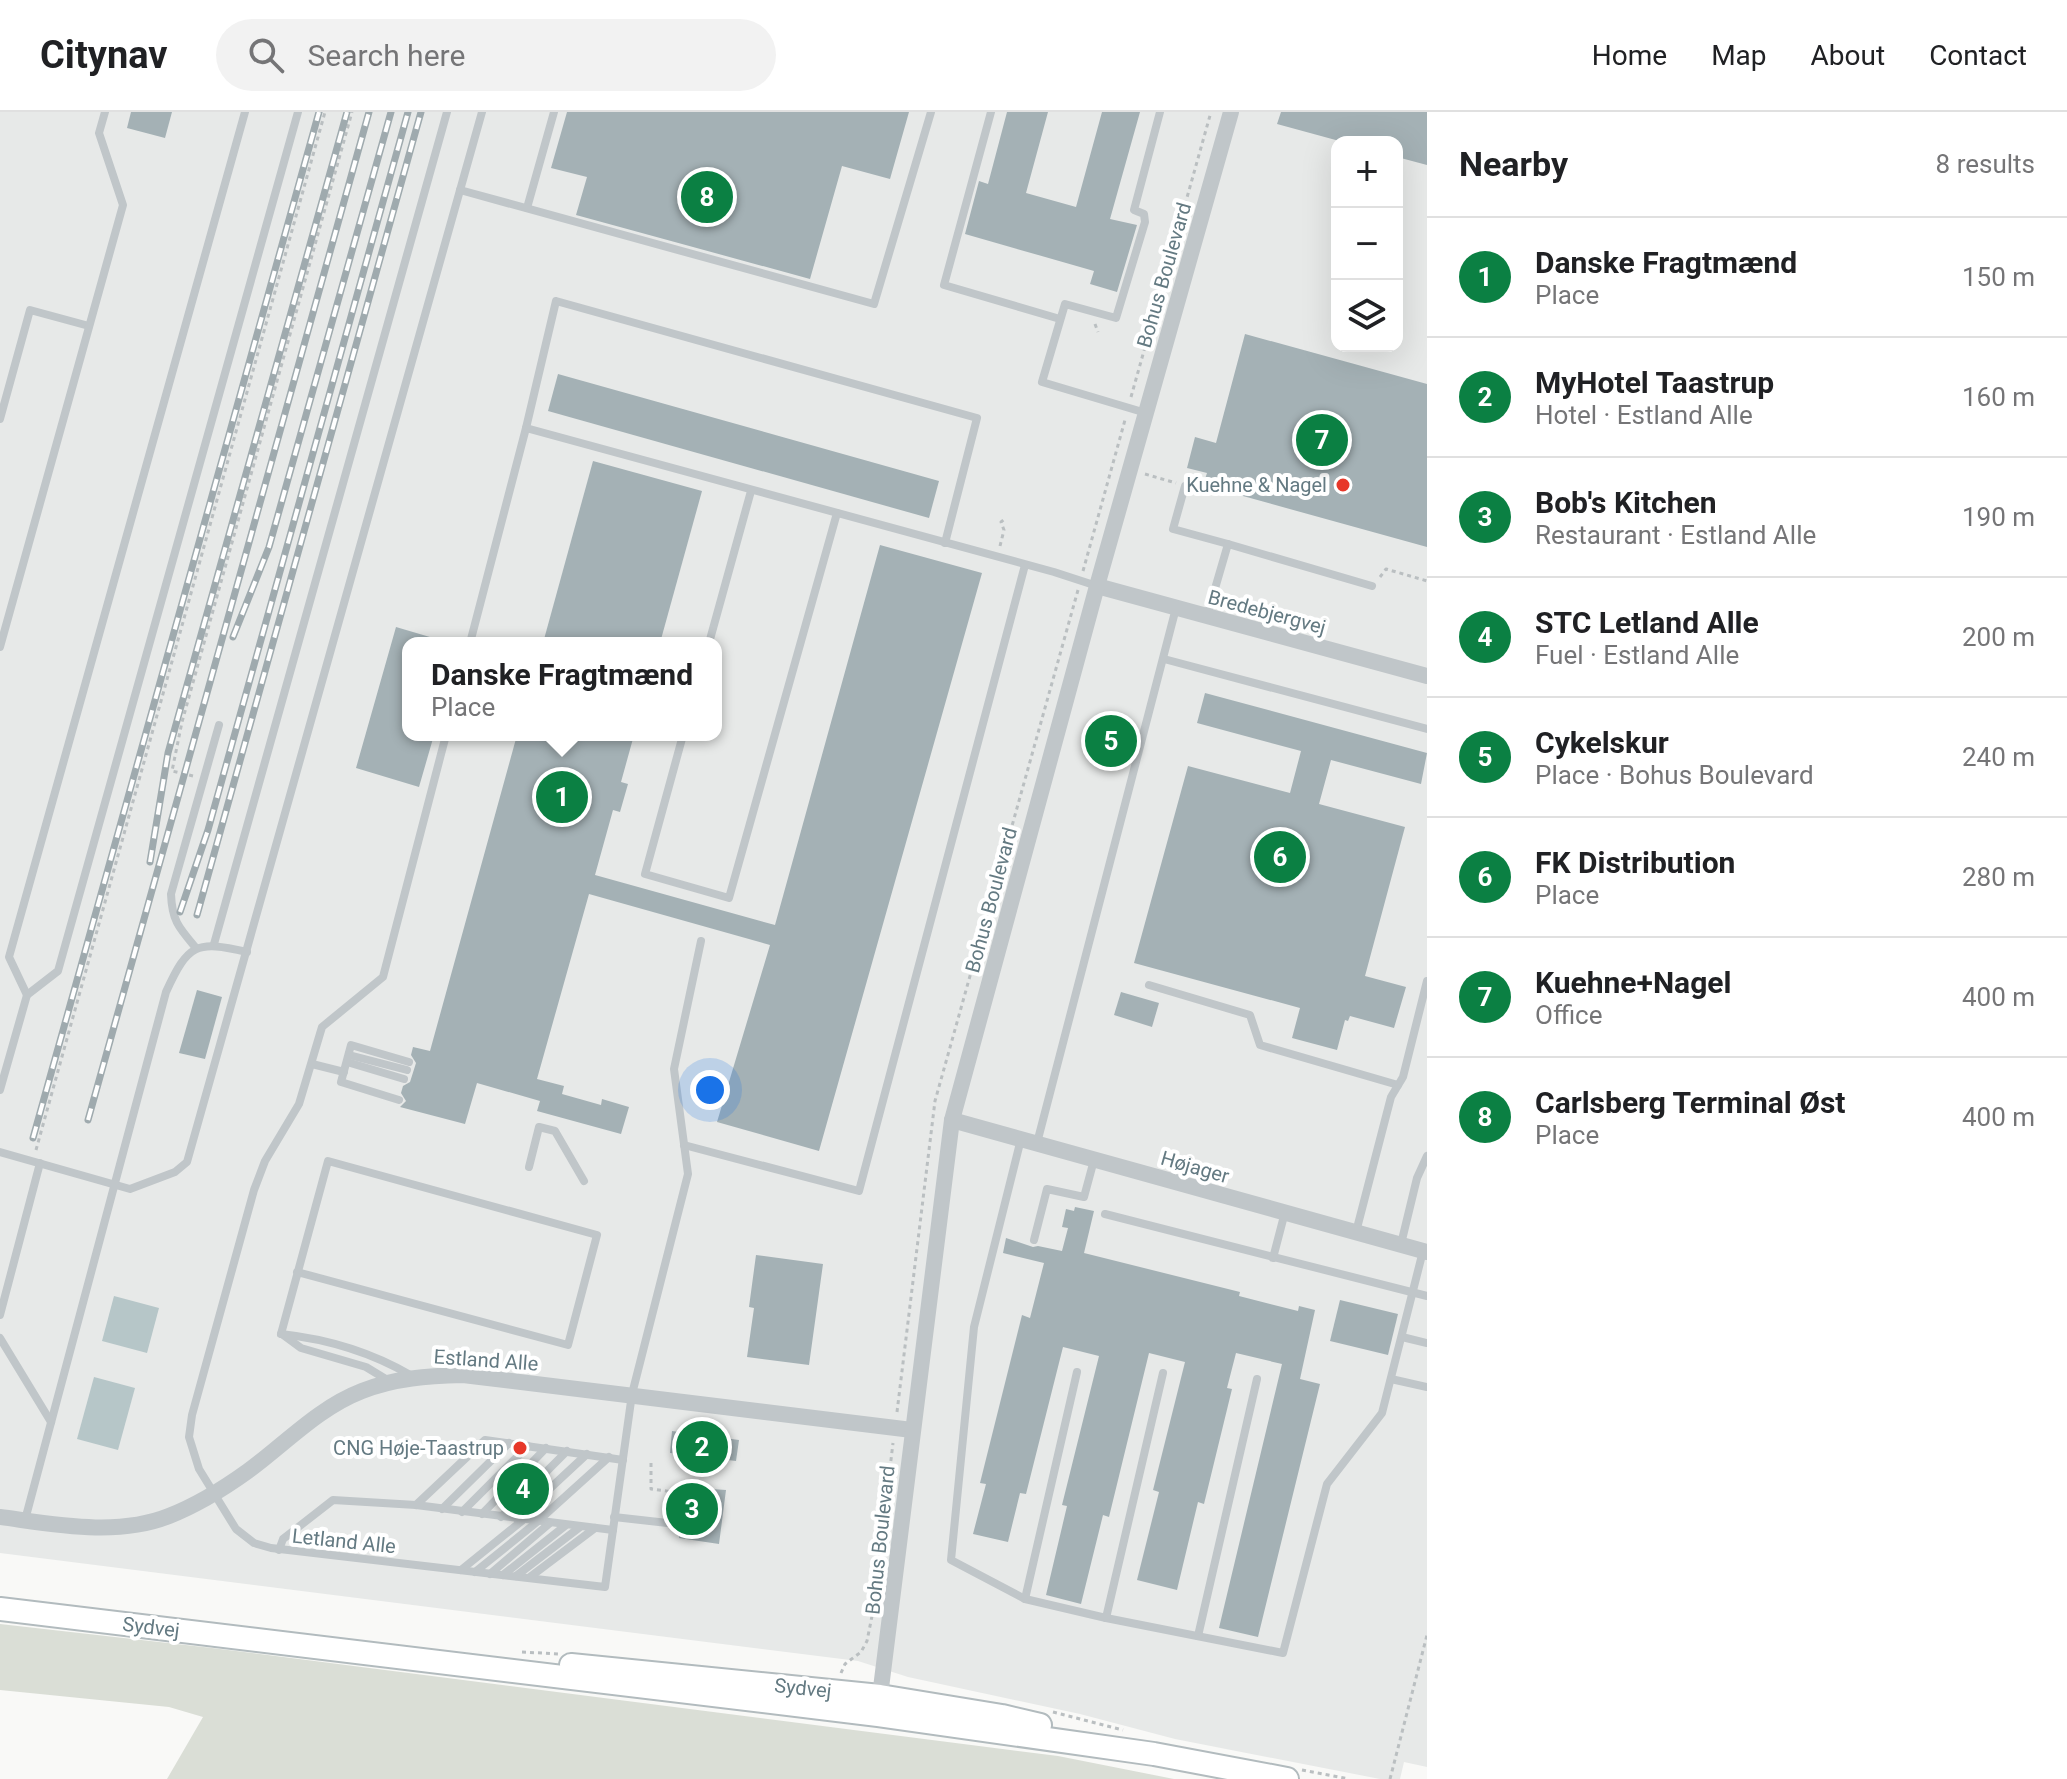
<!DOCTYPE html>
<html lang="en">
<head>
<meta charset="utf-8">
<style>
	:root { --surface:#fff; --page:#f2f2f2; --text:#202124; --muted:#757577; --line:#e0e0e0; --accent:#0b8043 }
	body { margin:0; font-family:Roboto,sans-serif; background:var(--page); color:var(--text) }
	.controls { position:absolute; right:24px; top:24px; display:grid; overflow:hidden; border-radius:16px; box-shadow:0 8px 32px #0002 }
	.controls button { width:72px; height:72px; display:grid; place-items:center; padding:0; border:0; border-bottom:2px solid var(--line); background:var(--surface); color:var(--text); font:40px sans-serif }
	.you { position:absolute; left:710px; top:978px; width:28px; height:28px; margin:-20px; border:6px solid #fff; border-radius:50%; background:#1a73e8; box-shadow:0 0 0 12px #1a73e833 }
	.badge { display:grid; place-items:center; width:52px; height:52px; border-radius:50%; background:var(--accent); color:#fff; font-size:26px; font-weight:700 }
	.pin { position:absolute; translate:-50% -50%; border:4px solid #fff; box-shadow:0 2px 8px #0006 }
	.popup { position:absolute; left:402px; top:525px; width:320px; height:104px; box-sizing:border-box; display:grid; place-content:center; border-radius:16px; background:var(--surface); filter:drop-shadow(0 2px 6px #0005); font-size:26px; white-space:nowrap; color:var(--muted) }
	.popup b { font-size:30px; color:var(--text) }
	.popup::after { content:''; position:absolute; left:50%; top:100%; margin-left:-16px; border:16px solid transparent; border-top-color:var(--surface) }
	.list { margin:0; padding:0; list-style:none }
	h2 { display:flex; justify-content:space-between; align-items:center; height:104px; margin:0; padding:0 32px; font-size:34px }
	h2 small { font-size:26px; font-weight:400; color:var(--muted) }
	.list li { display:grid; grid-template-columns:52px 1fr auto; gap:24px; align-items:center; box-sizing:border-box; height:120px; padding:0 32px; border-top:2px solid var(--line) }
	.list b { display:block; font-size:30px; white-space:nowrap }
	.list p { margin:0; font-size:26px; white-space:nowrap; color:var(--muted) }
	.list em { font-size:26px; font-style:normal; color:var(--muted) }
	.icon { flex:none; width:44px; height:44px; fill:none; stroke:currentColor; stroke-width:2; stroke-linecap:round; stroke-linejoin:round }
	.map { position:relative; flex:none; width:1427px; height:1667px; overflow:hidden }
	header { display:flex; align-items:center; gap:48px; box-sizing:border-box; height:112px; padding:0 40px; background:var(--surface); border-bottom:2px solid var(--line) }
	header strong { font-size:38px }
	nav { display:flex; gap:44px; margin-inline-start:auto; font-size:28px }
	.search { width:560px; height:72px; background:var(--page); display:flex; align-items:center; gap:20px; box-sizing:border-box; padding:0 28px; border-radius:44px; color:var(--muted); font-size:30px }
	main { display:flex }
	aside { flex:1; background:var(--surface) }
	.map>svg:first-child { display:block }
	.built { fill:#e7e9e8; fill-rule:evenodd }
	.green { fill:#daded6 }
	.water { fill:#b6c6c8 }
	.building { fill:#a4b1b5 }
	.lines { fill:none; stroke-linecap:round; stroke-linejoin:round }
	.secondary-casing { stroke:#b2bbbe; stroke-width:26 }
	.path { stroke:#babfc1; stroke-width:3; stroke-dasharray:4 4; stroke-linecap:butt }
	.lane { stroke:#c0c6c9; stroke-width:8 }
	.street { stroke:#c0c6c9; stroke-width:16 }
	.secondary { stroke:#fff; stroke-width:22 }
	.rail-casing { stroke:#9faaae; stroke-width:7 }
	.rail { stroke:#fff; stroke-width:4; stroke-dasharray:12; stroke-linecap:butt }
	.poi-dot { fill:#e73729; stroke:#fff; stroke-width:3 }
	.labels { text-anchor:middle; stroke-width:8; stroke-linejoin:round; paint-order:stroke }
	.street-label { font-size:20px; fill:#647a82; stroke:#fff }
	.poi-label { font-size:20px; fill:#647a82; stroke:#fff; text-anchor:end }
</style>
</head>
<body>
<header>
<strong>Citynav</strong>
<div class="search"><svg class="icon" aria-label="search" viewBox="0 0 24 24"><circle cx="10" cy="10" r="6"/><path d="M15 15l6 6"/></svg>Search here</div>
<nav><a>Home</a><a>Map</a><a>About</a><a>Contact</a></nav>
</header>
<main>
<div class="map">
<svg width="1427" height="1667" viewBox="0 0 1427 1667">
	<rect width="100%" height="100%" fill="#f9f9f7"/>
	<!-- built -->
	<path class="built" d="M0,0H1427V1655L1404,1650L1400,1667H1380L1175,1627L1080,1602L908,1565L858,1549L0,1441ZM1337,30H1397V234H1337ZM408,531H716V623H408Z"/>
	<!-- green -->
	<polygon class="green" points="0,1512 212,1536 1058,1644 1174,1667 167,1667 203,1605 169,1595 0,1578"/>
	<!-- water -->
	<g class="water">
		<polygon points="114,1184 159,1196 147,1241 102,1229"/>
		<polygon points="94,1265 135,1276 118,1338 77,1327"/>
	</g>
	<!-- building -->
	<g class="building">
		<polygon points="131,0 172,0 165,26 127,16"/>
		<polygon points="567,0 909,0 890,67 842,54 810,167 576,103 587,65 551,56"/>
		<polygon points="1007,0 1048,0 1026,81 1076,95 1102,0 1140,0 1110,107 1137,113 1117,180 1090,172 1094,159 965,122 979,69 988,72"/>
		<polygon points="1281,0 1427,0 1427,53 1397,45 1397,30 1343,30 1277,12"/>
		<polygon points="1245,222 1427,272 1427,435 1203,373 1207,361 1187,356 1195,325 1216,331"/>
		<polygon points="558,262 939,369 929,406 548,299"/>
		<polygon points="593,349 702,379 660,531 543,531"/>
		<polygon points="880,433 982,461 819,1039 717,1010 770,833 589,782 537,967 564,974 562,982 601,993 602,987 629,995 621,1022 537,999 540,989 477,971 465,1012 400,995 406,989 401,981 403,974 410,970 416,951 411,943 413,935 430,939 517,623 634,623 621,670 628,672 620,700 613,698 595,763 775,813"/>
		<polygon points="396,515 440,528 440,531 408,531 408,623 434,623 419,675 356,656"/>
		<polygon points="1205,581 1427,641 1421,672 1331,648 1319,692 1405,715 1365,864 1406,875 1394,916 1350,904 1348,909 1345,908 1337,938 1292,926 1300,896 1134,851 1188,654 1290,681 1301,639 1197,611"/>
		<polygon points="197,878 222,885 205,947 179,941"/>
		<polygon points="1121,880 1159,891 1152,915 1114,903"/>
		<polygon points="1075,1095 1094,1099 1084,1141 1240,1180 1239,1184 1298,1199 1299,1194 1315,1198 1300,1267 1320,1272 1258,1525 1219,1516 1282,1252 1236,1241 1227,1276 1232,1277 1204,1392 1198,1390 1177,1478 1137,1468 1159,1380 1153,1378 1185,1250 1149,1241 1109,1405 1103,1403 1081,1492 1046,1483 1067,1394 1062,1393 1099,1244 1063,1235 1026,1382 1020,1381 1008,1430 973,1422 986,1372 980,1371 1022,1203 1030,1206 1044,1151 1003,1141 1006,1126 1033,1135 1038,1134 1062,1139 1068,1116 1062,1115 1066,1097 1074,1099"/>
		<polygon points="756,1143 823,1152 809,1253 747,1245 754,1196 749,1195"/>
		<polygon points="1340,1188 1398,1202 1388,1243 1330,1229"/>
		<polygon points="672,1319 739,1328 736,1349 670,1341"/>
		<polygon points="711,1377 726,1378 719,1432 679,1426 679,1419 703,1422 710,1417 706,1409 681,1406 684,1379 711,1382"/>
	</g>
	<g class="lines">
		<!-- secondary casing -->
		<g class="secondary-casing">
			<g id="secondary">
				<polyline points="0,1497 878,1603 1154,1642 1287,1667"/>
				<polyline points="571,1553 880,1584 1002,1604 1040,1613"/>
			</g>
		</g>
		<!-- path -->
		<g class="path">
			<polyline points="1095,212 1098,220"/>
			<polyline points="1131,285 1211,0"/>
			<polyline points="1145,362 1176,371"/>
			<polyline points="1000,434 1004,418 1001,410 1006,406"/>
			<polyline points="1083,459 1125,308"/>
			<polyline points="1380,465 1386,457 1427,469"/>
			<polyline points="193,664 172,659 182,610 352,0"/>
			<polyline points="36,1038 325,0"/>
			<polyline points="897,1300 935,989 1078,478"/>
			<polyline points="651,1351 651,1377 681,1381"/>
			<polyline points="522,1540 559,1542"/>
			<polyline points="841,1561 845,1552 861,1540 867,1529 873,1499 893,1331"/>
			<polyline points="1053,1600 1123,1618"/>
			<polyline points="1302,1658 1349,1667"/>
			<polyline points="1390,1667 1427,1523"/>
		</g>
		<!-- lane -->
		<g class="lane">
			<polyline points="991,0 944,173 1060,207"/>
			<polyline points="460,78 874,192 931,0"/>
			<polyline points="527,96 554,0"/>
			<polyline points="1146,301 1042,270 1065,192 1116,206 1145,110 1144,102 1134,98 1160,0"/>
			<polyline points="0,307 30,198 89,214"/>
			<polyline points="526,316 556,189 977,306 945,431"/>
			<polyline points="1185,374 1173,417 1228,432"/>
			<polyline points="1207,504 1228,432 1372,474"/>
			<polyline points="470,531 526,316 1054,460 1097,474"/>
			<polyline points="709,531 751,379"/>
			<polyline points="0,535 123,93 99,21 105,0"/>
			<polyline points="1164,547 1427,617"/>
			<polyline points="446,623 383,865 322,915 299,992 265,1049 254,1078 192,1303 189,1325 199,1357 236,1417 254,1431 271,1436 605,1475 632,1282 688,1062 674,957 701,829"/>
			<polyline points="683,623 645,762 729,786 837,401"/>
			<polyline points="214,832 447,0"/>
			<path d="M196,836C179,816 172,809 171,782L219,613"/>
			<polyline points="1149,873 1250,903 1260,933 1398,973"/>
			<polyline points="27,883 9,845 245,0"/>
			<polyline points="349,943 407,958"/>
			<polyline points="347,950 404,967"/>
			<polyline points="312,952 344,960"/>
			<polyline points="0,978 27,883 58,859 298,0"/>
			<polyline points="399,988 341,970 351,933 409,950"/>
			<polyline points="1021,1027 974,1215 951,1448 1025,1487 1106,1506 1283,1541 1327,1372 1382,1301 1423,1139"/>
			<polyline points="1037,1031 1176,496"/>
			<polyline points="684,1033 859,1079 1025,453"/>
			<polyline points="0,1040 130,1077 175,1060 187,1050 482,0"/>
			<polyline points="529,1055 539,1015 555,1019 584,1069"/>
			<polyline points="1105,1102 1427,1184"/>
			<polyline points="1356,1120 1391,985 1403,965 1427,869"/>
			<polyline points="1034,1128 1047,1077 1084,1085 1094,1048"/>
			<polyline points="1401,1132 1417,1066 1427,1044"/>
			<polyline points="1273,1146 1285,1100"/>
			<polyline points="0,1203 40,1051"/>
			<polyline points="281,1222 328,1049 597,1123 568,1233 297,1160"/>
			<path d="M281,1222C327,1227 373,1241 412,1264"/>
			<polyline points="282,1222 301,1236 366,1255 389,1269"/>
			<polyline points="1402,1225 1427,1231"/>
			<polyline points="0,1226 51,1310"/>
			<polyline points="1391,1267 1427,1275"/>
			<polyline points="416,1393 485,1328 623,1348"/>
			<polyline points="442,1397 509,1331"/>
			<polyline points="462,1400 528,1334"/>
			<polyline points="482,1402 546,1336"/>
			<polyline points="501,1405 567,1339"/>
			<polyline points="614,1405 703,1415"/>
			<polyline points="517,1407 587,1342"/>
			<path d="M25,1408L166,880C188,832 196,828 247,840"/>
			<polyline points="279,1438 283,1427 333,1388 416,1393 613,1418"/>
			<polyline points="461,1458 523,1408"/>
			<polyline points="475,1460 537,1410 609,1345"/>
			<polyline points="490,1462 550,1411"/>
			<polyline points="503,1463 566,1413"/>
			<polyline points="516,1464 580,1415"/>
			<polyline points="530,1465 595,1416"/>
			<polyline points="1025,1487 1077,1260"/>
			<polyline points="1106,1506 1163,1261"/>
			<polyline points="1198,1524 1257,1267"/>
		</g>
		<!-- street -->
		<g class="street">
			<polyline points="1097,474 1427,564"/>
			<polyline points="952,1008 1427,1140"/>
			<path d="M0,1405C53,1412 117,1425 169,1404C197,1393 223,1377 248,1359C285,1332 318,1296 362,1279C395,1266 428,1264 463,1263L912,1318"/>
			<polyline points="879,1592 952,1008 1097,474 1231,0"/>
		</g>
		<!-- secondary -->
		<use href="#secondary" class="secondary"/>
		<!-- rail casing -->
		<g class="rail-casing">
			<g id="rail">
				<polyline points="233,525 269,435 391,0"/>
				<polyline points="150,750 168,641 347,0"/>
				<polyline points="180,800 208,718 408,0"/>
				<polyline points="197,803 421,0"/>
				<polyline points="88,1008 369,0"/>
				<polyline points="33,1026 319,0"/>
			</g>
		</g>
		<!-- rail -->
		<use href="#rail" class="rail"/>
	</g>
	<!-- markers -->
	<g class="poi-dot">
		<circle cx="1343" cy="373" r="8"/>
		<circle cx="520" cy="1336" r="8"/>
	</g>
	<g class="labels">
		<!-- street labels -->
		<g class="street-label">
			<text transform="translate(1164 163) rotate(-74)" y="7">Bohus Boulevard</text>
			<text transform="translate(1267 500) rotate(15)" y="7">Bredebjergvej</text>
			<text transform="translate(991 788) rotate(-75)" y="7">Bohus Boulevard</text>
			<text transform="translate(1195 1055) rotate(16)" y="7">Højager</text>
			<text transform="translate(486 1248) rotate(4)" y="7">Estland Alle</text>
			<text transform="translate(880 1428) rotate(-84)" y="7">Bohus Boulevard</text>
			<text transform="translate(344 1429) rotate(6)" y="7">Letland Alle</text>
			<text transform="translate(151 1515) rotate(7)" y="7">Sydvej</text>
			<text transform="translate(803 1576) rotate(6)" y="7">Sydvej</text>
		</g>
		<!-- poi labels -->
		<g class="poi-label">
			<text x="1327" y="380">Kuehne &amp; Nagel</text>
			<text x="504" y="1343">CNG Høje-Taastrup</text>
		</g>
	</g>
</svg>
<div class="controls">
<button>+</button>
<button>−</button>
<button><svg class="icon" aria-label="layers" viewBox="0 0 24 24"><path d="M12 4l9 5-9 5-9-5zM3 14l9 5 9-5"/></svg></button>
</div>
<div class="you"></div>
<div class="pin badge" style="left:562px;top:685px">1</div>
<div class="popup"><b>Danske Fragtmænd</b>Place</div>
<div class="pin badge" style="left:702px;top:1335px">2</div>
<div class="pin badge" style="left:692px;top:1397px">3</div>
<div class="pin badge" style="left:523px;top:1377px">4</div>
<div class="pin badge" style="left:1111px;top:629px">5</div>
<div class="pin badge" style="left:1280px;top:745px">6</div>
<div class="pin badge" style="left:1322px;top:328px">7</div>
<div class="pin badge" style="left:707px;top:85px">8</div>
</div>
<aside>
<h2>Nearby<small>8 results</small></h2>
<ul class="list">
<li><span class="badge">1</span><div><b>Danske Fragtmænd</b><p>Place</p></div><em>150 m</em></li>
<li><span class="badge">2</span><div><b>MyHotel Taastrup</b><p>Hotel · Estland Alle</p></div><em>160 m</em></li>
<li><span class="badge">3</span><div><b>Bob's Kitchen</b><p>Restaurant · Estland Alle</p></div><em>190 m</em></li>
<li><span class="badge">4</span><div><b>STC Letland Alle</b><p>Fuel · Estland Alle</p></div><em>200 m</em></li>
<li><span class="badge">5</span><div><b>Cykelskur</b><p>Place · Bohus Boulevard</p></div><em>240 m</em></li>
<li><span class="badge">6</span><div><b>FK Distribution</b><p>Place</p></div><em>280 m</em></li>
<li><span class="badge">7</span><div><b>Kuehne+Nagel</b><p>Office</p></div><em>400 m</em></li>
<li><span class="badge">8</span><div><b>Carlsberg Terminal Øst</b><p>Place</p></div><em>400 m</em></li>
</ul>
</aside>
</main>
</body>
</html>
